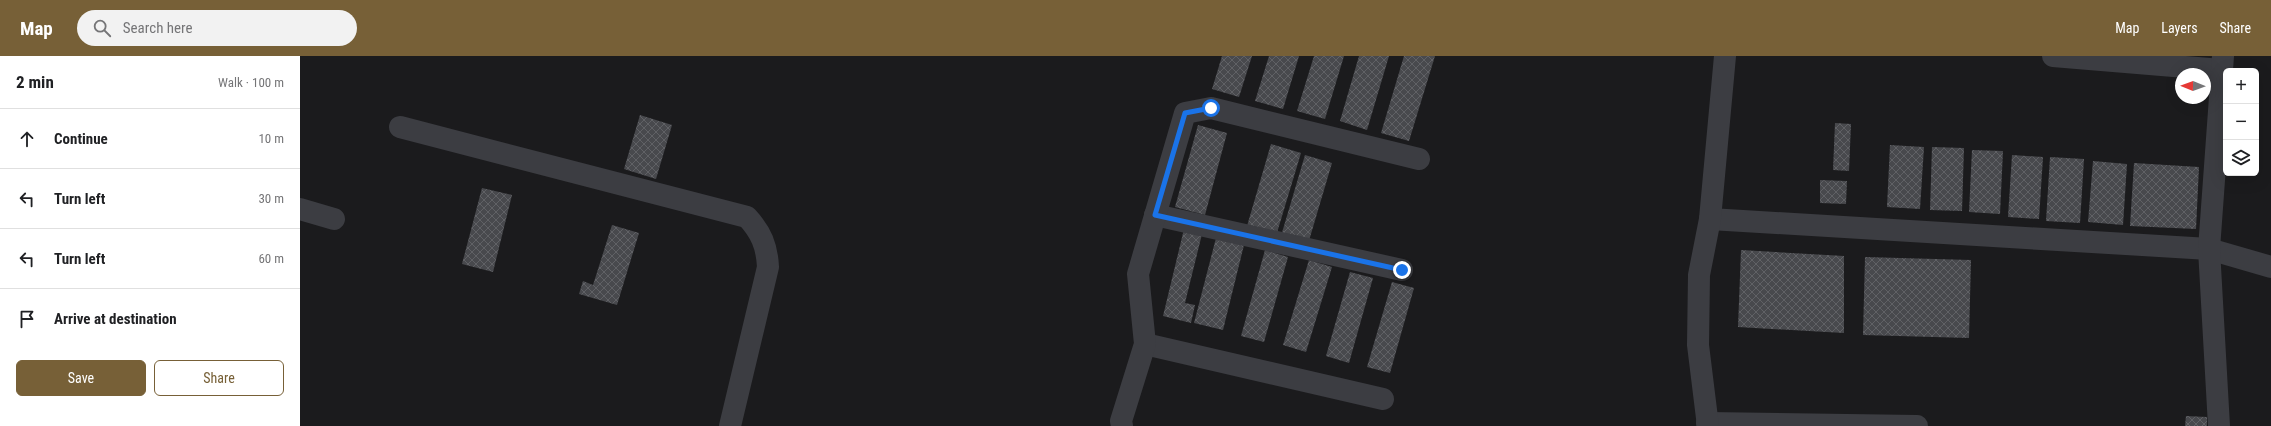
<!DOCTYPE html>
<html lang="en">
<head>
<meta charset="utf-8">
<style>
	:root { --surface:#fff; --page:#f2f2f2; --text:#202124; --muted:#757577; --line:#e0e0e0; --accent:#776037 }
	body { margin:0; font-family:"Roboto Condensed",sans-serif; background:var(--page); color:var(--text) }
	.controls { position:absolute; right:12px; top:12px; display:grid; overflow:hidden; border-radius:6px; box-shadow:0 4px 16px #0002 }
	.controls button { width:36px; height:36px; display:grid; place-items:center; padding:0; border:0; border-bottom:1px solid var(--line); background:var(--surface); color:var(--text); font:20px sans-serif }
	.compass { position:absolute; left:1875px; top:12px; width:36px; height:36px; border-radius:50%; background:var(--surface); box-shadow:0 4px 16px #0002; rotate:271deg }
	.stop { position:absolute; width:12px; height:12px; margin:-9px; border:3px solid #1a73e8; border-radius:50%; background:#fff }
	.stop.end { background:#1a73e8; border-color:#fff; box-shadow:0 1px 4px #0008 }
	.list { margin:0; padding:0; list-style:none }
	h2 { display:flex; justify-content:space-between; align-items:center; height:52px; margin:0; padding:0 16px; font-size:17px }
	h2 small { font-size:13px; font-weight:400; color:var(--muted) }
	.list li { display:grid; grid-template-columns:26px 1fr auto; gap:12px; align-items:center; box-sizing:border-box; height:60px; padding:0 16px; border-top:1px solid var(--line) }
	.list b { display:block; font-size:15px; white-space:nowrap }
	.list em { font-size:13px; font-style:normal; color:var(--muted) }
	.actions { display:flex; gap:8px; padding:12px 16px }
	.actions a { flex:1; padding:9px 0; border:1px solid var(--accent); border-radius:6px; text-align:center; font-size:14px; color:var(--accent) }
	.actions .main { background:var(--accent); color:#fff }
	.icon { flex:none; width:22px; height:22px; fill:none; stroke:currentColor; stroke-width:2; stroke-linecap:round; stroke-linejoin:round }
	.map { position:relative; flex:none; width:1971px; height:370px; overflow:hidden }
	header { display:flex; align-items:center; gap:24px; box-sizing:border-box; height:56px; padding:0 20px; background:var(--accent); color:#fff }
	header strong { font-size:19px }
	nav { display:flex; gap:22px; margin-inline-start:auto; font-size:14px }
	.search { width:280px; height:36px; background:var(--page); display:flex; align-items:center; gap:10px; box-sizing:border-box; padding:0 14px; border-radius:22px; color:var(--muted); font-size:15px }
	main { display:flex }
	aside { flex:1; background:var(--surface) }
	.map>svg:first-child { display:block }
	.building { fill:url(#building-cross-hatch) }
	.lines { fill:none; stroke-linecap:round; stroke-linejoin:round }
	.minor { stroke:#3c3d42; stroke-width:22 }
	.route { stroke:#1a73e8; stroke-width:5 }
</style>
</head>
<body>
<header>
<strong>Map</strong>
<div class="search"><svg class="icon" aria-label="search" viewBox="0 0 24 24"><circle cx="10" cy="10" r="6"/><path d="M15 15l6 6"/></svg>Search here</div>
<nav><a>Map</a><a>Layers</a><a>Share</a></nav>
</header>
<main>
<aside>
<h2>2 min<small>Walk · 100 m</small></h2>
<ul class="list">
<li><svg class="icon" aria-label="ahead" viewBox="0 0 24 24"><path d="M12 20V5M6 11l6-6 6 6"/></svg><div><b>Continue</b></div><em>10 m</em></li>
<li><svg class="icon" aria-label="left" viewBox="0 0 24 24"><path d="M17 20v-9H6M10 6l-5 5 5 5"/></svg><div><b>Turn left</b></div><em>30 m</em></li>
<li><svg class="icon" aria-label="left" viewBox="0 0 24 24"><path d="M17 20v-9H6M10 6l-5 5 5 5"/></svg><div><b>Turn left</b></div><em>60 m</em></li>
<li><svg class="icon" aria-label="arrive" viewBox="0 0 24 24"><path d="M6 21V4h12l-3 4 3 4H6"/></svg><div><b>Arrive at destination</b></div></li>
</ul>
<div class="actions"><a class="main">Save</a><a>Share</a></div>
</aside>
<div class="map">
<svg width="1971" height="370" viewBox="0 0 1971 370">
	<defs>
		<pattern id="building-cross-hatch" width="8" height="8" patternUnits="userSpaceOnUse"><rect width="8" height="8" fill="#48494d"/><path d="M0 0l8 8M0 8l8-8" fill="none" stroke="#606165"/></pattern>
	</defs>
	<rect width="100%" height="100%" fill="#1b1b1d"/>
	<!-- building -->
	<g class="building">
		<polygon points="922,0 952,0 939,41 912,33"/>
		<polygon points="969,0 999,0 983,53 955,45"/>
		<polygon points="1014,0 1044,0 1025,63 997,55"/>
		<polygon points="1059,0 1089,0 1067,74 1040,65"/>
		<polygon points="1104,0 1135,0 1109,85 1081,77"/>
		<polygon points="340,59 372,69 356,123 324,113"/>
		<polygon points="1535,67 1551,68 1549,115 1533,114"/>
		<polygon points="898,69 927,77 905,159 875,151"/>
		<polygon points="971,88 1001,97 976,180 947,170"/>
		<polygon points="1590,89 1624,91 1620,153 1587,151"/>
		<polygon points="1632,91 1664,92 1662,155 1630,154"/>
		<polygon points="1672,94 1703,95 1700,158 1669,156"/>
		<polygon points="1005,99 1032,107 1008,188 981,180"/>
		<polygon points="1712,99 1743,101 1739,163 1708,161"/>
		<polygon points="1750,101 1784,103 1780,167 1746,165"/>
		<polygon points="1793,105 1827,108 1823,169 1788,166"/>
		<polygon points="1834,107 1899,111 1896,173 1830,170"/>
		<polygon points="1520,124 1547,125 1546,148 1520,147"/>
		<polygon points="182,132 212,139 193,216 162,208"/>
		<polygon points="312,169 339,177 317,249 279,238 283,225 293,229"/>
		<polygon points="884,173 902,178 885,247 895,249 891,267 863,260"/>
		<polygon points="916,182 944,189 923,274 894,267"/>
		<polygon points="965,194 988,201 964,286 941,280"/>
		<polygon points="1441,194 1544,200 1544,277 1438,271"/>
		<polygon points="1565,201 1671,204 1669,282 1563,279"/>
		<polygon points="1009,204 1032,211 1006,296 983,289"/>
		<polygon points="1050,216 1073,222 1049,307 1026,300"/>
		<polygon points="1092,226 1114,232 1090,317 1067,311"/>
		<polygon points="1886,360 1907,361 1907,370 1885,370"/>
	</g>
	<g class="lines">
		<!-- minor -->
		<g class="minor">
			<polyline points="1753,0 1922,14"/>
			<path d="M100,71L447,161C461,176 467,190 468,211L430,370"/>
			<polyline points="0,153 34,163"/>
			<polyline points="855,159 1102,214"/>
			<polyline points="1410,163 1909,193 1971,211"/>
			<polyline points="845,288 1083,343"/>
			<polyline points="1407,367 1617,370"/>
			<polyline points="822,370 821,365 845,288 838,218 885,57 911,52 1119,103"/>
			<polyline points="1408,370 1398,289 1399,219 1410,163 1425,0"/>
			<polyline points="1919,370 1909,193 1923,0"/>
		</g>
	</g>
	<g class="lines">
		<!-- route -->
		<polyline class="route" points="911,52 885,57 855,159 1102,214"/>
	</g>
</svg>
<div class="controls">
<button>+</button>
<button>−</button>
<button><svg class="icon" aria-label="layers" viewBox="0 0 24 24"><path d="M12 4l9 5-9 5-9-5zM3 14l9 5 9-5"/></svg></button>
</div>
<svg class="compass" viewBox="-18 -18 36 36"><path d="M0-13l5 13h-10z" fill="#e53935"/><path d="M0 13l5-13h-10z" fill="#757577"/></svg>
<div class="stop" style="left:911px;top:52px"></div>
<div class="stop end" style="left:1102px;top:214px"></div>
</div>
</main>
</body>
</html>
